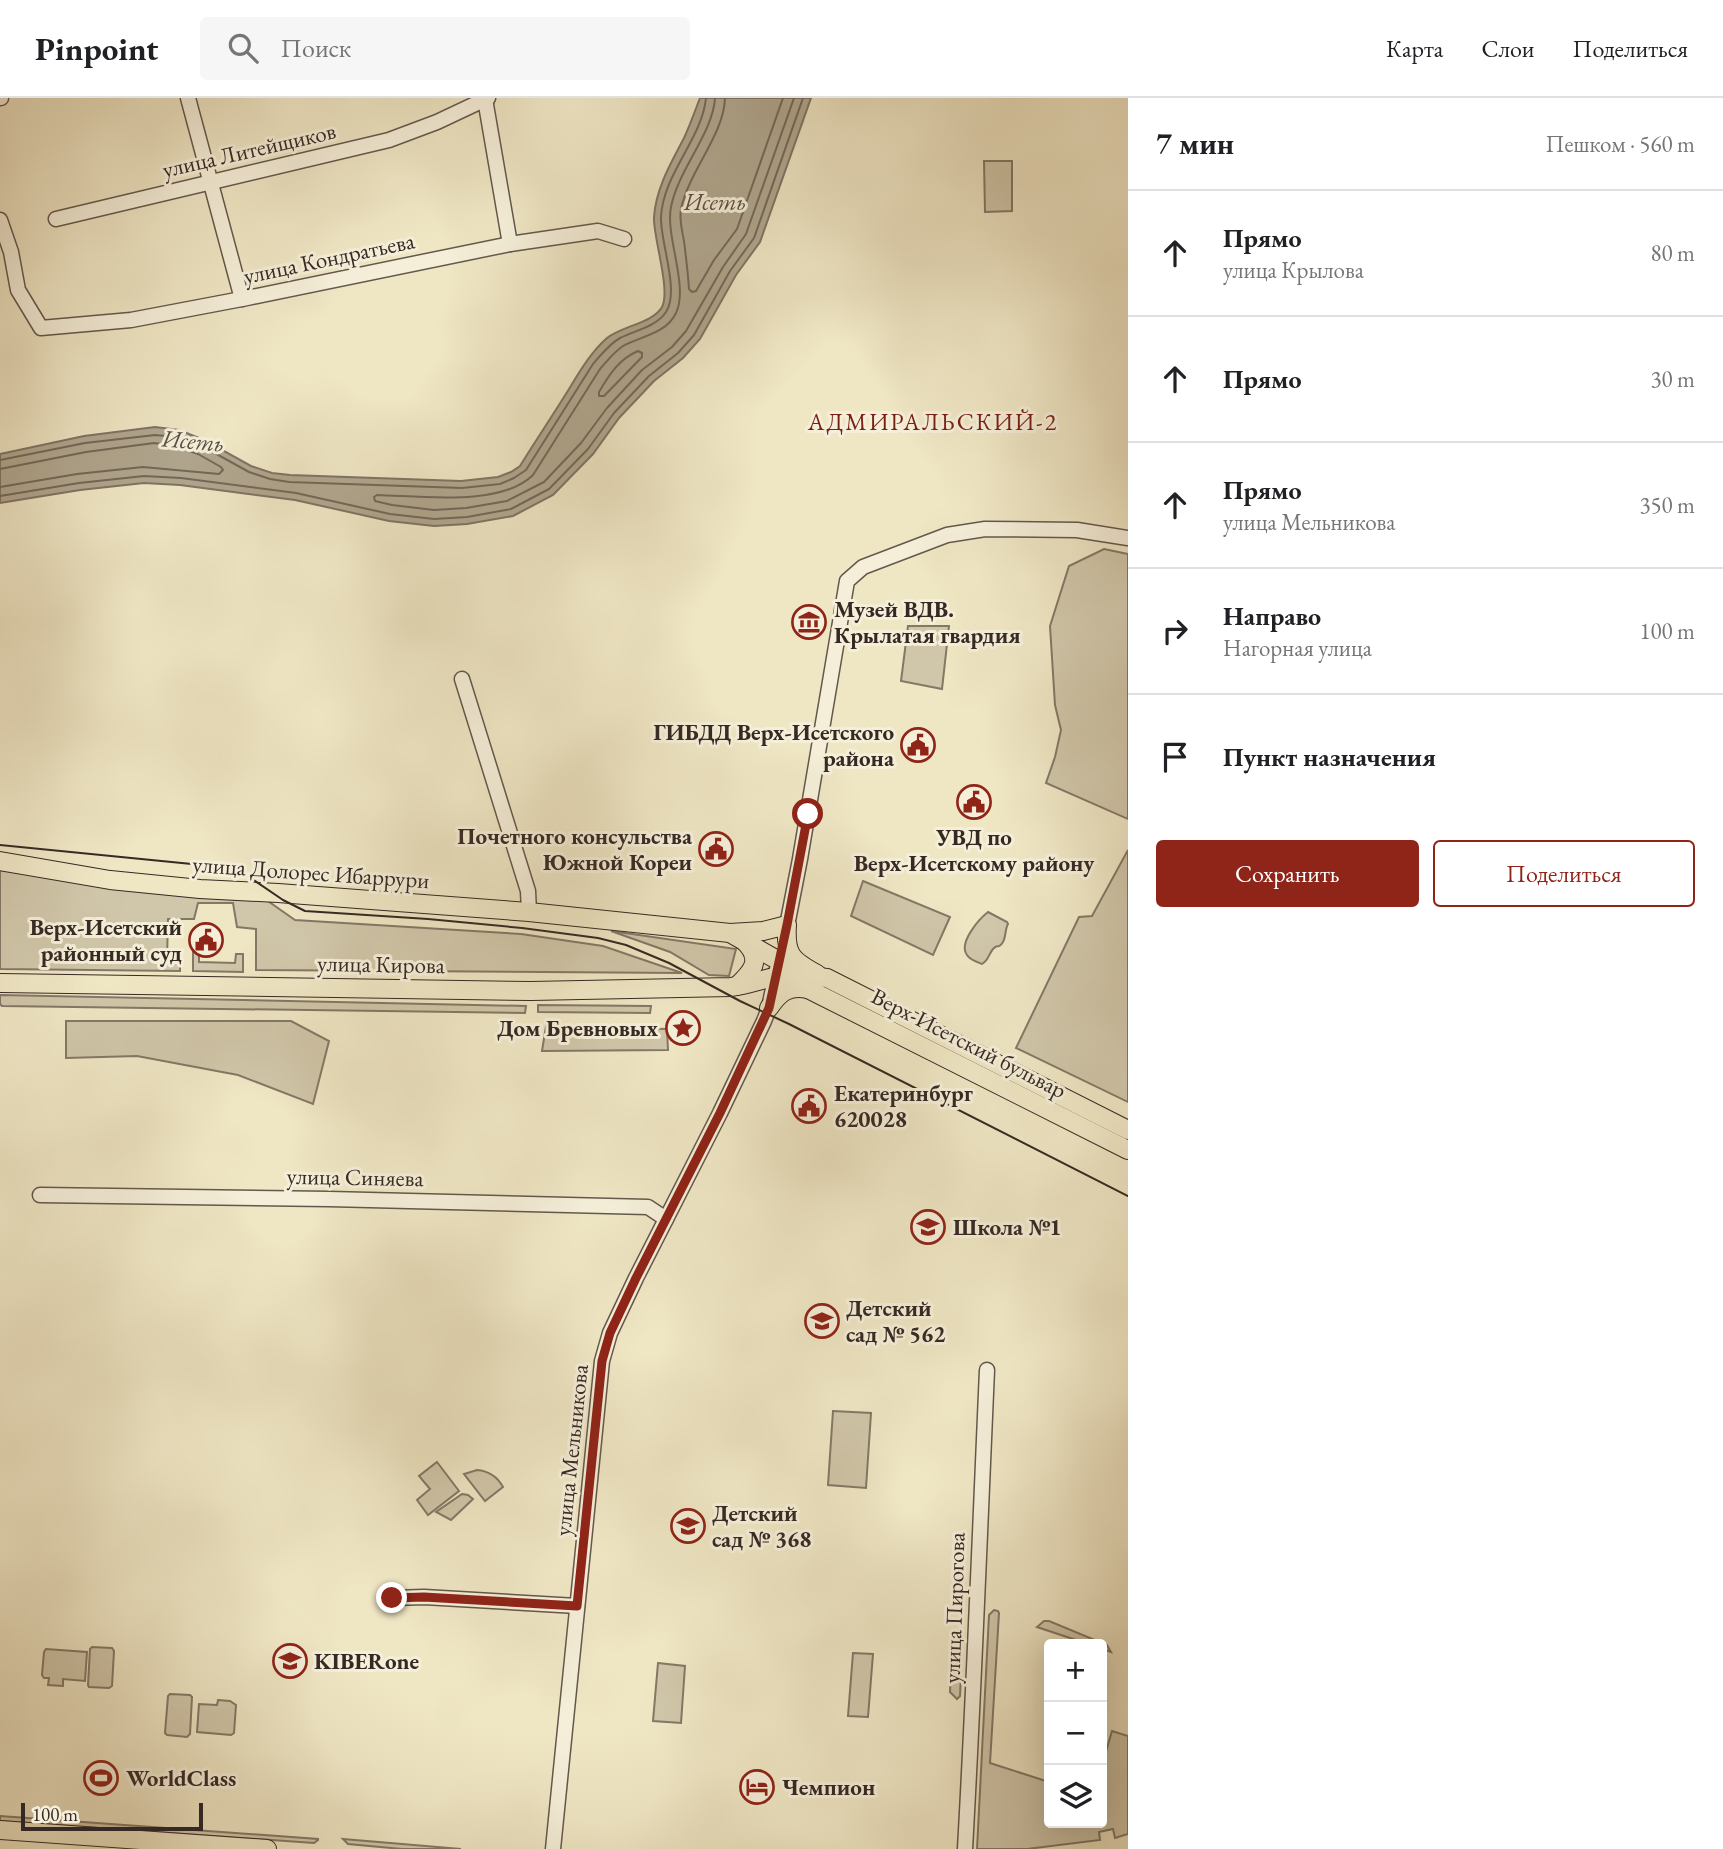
<!DOCTYPE html>
<html lang="ru">
<head>
<meta charset="utf-8">
<style>
	:root { --surface:#fff; --page:#f6f6f6; --text:#202124; --muted:#757577; --line:#e0e0e0; --accent:#8f2418 }
	body { margin:0; font-family:"EB Garamond",serif; background:var(--page); color:var(--text) }
	.controls { position:absolute; right:21px; bottom:21px; display:grid; overflow:hidden; border-radius:7px; box-shadow:0 7px 28px #0002 }
	.controls button { width:63px; height:63px; display:grid; place-items:center; padding:0; border:0; border-bottom:2px solid var(--line); background:var(--surface); color:var(--text); font:35px sans-serif }
	.scale { position:absolute; left:21px; bottom:18px; width:182px; box-sizing:border-box; padding-left:7px; border:4px solid #362924; border-top:0; font-size:19px; line-height:24px; white-space:nowrap; color:#362924; -webkit-text-stroke:5px #f5efd9; paint-order:stroke }
	.stop { position:absolute; width:21px; height:21px; margin:-16px; border:5px solid #8f2418; border-radius:50%; background:#fff }
	.stop.end { background:#8f2418; border-color:#fff; box-shadow:0 2px 7px #0008 }
	.list { margin:0; padding:0; list-style:none }
	h2 { display:flex; justify-content:space-between; align-items:center; height:91px; margin:0; padding:0 28px; font-size:30px }
	h2 small { font-size:23px; font-weight:400; color:var(--muted) }
	.list li { display:grid; grid-template-columns:46px 1fr auto; gap:21px; align-items:center; box-sizing:border-box; height:126px; padding:0 28px; border-top:2px solid var(--line) }
	.list b { display:block; font-size:26px; white-space:nowrap }
	.list p { margin:0; font-size:23px; white-space:nowrap; color:var(--muted) }
	.list em { font-size:23px; font-style:normal; color:var(--muted) }
	.actions { display:flex; gap:14px; padding:21px 28px }
	.actions a { flex:1; padding:16px 0; border:2px solid var(--accent); border-radius:7px; text-align:center; font-size:24px; color:var(--accent) }
	.actions .main { background:var(--accent); color:#fff }
	.icon { flex:none; width:38px; height:38px; fill:none; stroke:currentColor; stroke-width:2; stroke-linecap:round; stroke-linejoin:round }
	.map { position:relative; flex:none; width:1128px; height:1751px; overflow:hidden }
	header { display:flex; align-items:center; gap:42px; box-sizing:border-box; height:98px; padding:0 35px; background:var(--surface); border-bottom:2px solid var(--line) }
	header strong { font-size:33px }
	nav { display:flex; gap:38px; margin-inline-start:auto; font-size:24px }
	.search { width:490px; height:63px; background:var(--page); display:flex; align-items:center; gap:18px; box-sizing:border-box; padding:0 24px; border-radius:7px; color:var(--muted); font-size:26px }
	main { display:flex }
	aside { flex:1; background:var(--surface) }
	.map>svg:first-child { display:block }
	.green { fill:#d0c6a9; stroke:#837866; stroke-width:2 }
	.water { fill:#b0a68e; stroke:#7f7464; stroke-width:2 }
	.lines { fill:none; stroke-linecap:round; stroke-linejoin:round }
	.shore { stroke:#736859; stroke-width:2 }
	.minor-casing { stroke:#64584c; stroke-width:17 }
	.major-casing { stroke:#362924; stroke-width:20 }
	.minor { stroke:#f5efd9; stroke-width:14 }
	.major { stroke:#efe6c4; stroke-width:18 }
	.tram { stroke:#362924; stroke-width:2 }
	.route { stroke:#8f2418; stroke-width:9 }
	.labels { text-anchor:middle; stroke-width:6; stroke-linejoin:round; paint-order:stroke }
	.street-label { font-size:23px; fill:#362924; stroke:#f5efd9 }
	.poi-label { font-size:23px; font-weight:bold; fill:#362924; stroke:#f5efd9; text-anchor:start }
	.water-label { font-size:24px; font-style:italic; fill:#5b4e44; stroke:#f5efd9 }
	.neighbourhood-label { font-size:24px; letter-spacing:2px; fill:#7a1f14; stroke:#f5efd9 }
</style>
</head>
<body>
<header>
<strong>Pinpoint</strong>
<div class="search"><svg class="icon" aria-label="search" viewBox="0 0 24 24"><circle cx="10" cy="10" r="6"/><path d="M15 15l6 6"/></svg>Поиск</div>
<nav><a>Карта</a><a>Слои</a><a>Поделиться</a></nav>
</header>
<main>
<div class="map">
<svg width="1128" height="1751" viewBox="0 0 1128 1751">
	<rect width="100%" height="100%" fill="#efe6c4"/>
	<filter id="stains"><feTurbulence type="fractalNoise" baseFrequency=".00286" numOctaves="4"/><feColorMatrix values="0 0 0 0 .2 0 0 0 0 .09 0 0 0 0 .02 0 0 0 .5 -.17"/></filter>
	<radialGradient id="worn" r=".72"><stop offset=".6" stop-color="#630" stop-opacity="0"/><stop offset="1" stop-color="#630" stop-opacity=".3"/></radialGradient>
	<!-- green -->
	<g class="green">
		<polygon points="1012,63 1012,113 985,114 984,63"/>
		<polygon points="1104,451 1128,456 1128,721 1046,685 1055,659 1061,632 1055,607 1050,528 1069,468"/>
		<polygon points="908,528 949,528 942,591 901,583"/>
		<polygon points="1128,752 1128,1004 1016,950 1079,819 1092,818"/>
		<polygon points="0,772 188,798 265,801 295,822 521,836 603,848 682,875 256,872 256,831 237,829 233,805 198,805 194,821 168,821 167,862 180,863 180,873 0,871"/>
		<polygon points="863,783 950,819 933,857 851,818"/>
		<path d="M988,814L1007,824L1008,826C1005,831 1006,839 1003,844C997,853 999,844 993,851C988,857 989,862 982,866C977,864 970,862 967,857C958,845 979,821 988,814Z"/>
		<polygon points="611,833 736,851 729,878 709,877 670,854"/>
		<polygon points="193,849 199,849 199,864 235,865 236,856 243,856 243,874 193,873"/>
		<polygon points="0,897 526,908 525,915 2,908 0,906"/>
		<polygon points="538,907 651,908 650,915 538,914"/>
		<polygon points="66,923 291,923 329,943 313,1006 238,977 137,958 66,960"/>
		<polygon points="546,928 667,931 668,952 542,953"/>
		<polygon points="833,1313 871,1315 866,1390 828,1387"/>
		<polygon points="437,1364 459,1393 428,1417 417,1402 430,1391 419,1378"/>
		<path d="M477,1372C489,1373 497,1378 503,1389L485,1403L464,1376Z"/>
		<polygon points="462,1396 468,1397 473,1401 451,1422 436,1414"/>
		<polygon points="994,1512 998,1513 999,1515 990,1665 1049,1684 1049,1725 1102,1725 1102,1667 1112,1633 1128,1638 1128,1736 1115,1740 1113,1731 1099,1734 1100,1742 1027,1751 977,1751 989,1517"/>
		<polygon points="1044,1523 1049,1523 1107,1547 1111,1554 1102,1551 1102,1546 1088,1546 1037,1529"/>
		<polygon points="952,1547 962,1558 960,1598 957,1601 950,1594"/>
		<polygon points="92,1549 112,1550 114,1553 112,1588 109,1590 89,1589 88,1587 90,1551"/>
		<polygon points="46,1551 87,1554 85,1583 63,1581 63,1588 48,1587 49,1580 44,1580 42,1577 44,1554"/>
		<polygon points="853,1555 873,1556 868,1619 848,1618"/>
		<polygon points="658,1565 685,1568 681,1625 653,1623"/>
		<polygon points="170,1596 190,1597 192,1599 190,1636 187,1639 167,1637 165,1635 168,1598"/>
		<polygon points="218,1602 230,1603 236,1607 234,1635 231,1637 197,1634 199,1606 217,1607"/>
		<polygon points="0,1718 318,1741 318,1742 314,1745 0,1723"/>
		<polygon points="343,1741 461,1751 402,1751 348,1746"/>
	</g>
	<!-- water -->
	<path class="water" d="M700,0H811L760,144L736,177L700,241L683,260L654,283L619,320L593,356L553,397L513,418L467,426L434,428L389,423L295,402L180,387L144,385L80,392L0,405V356L84,338L155,329L179,332L204,342L251,368L272,375L290,377L461,383L498,379L511,374L520,368C536,342 553,317 569,291C580,273 591,254 607,240C622,228 653,225 662,209C671,192 653,139 654,119C656,90 671,65 684,40C690,27 695,13 700,0Z"/>
	<g class="lines">
		<!-- shore -->
		<g class="shore">
			<path d="M715,0C713,35 678,72 671,109C665,138 689,188 676,215C666,236 641,238 623,248C614,254 607,263 600,271L533,377C501,409 420,398 377,397L374,399L375,403L392,407L434,412L466,410L507,403L544,384L581,345L607,310L642,272L672,249L686,233L723,169L746,136L794,0"/>
			<path d="M725,0C724,37 689,73 681,111C679,122 682,132 684,143C686,159 688,175 689,191L692,194L696,193L714,162L737,131L783,0"/>
			<path d="M638,253L642,255V259L604,298H599V294C609,277 619,261 638,253Z"/>
			<path d="M0,362L85,345L155,337L177,339L202,348L249,374L270,381L289,384L462,390L500,386L514,380L526,372L593,266C602,256 609,246 620,240C636,232 656,229 666,214C680,193 660,144 661,119C663,76 702,41 706,0"/>
			<polyline points="0,371 86,354 154,345 175,348 198,356 221,369 223,372 219,376 143,369 77,376 0,389"/>
			<polyline points="0,398 79,385 144,378 181,380 296,395 390,416 434,421 467,419 511,411 549,391 588,351 614,315 649,278 678,255 694,237 730,173 754,140 803,0"/>
		</g>
		<!-- minor casing -->
		<g class="minor-casing">
			<g id="minor">
				<polyline points="0,0 1,0"/>
				<polyline points="188,0 242,201"/>
				<polyline points="485,1 510,146"/>
				<polyline points="56,121 389,42 437,24 488,0"/>
				<polyline points="0,122 11,154 18,192 41,230 131,222 247,200 510,146 598,133 624,141"/>
				<polyline points="462,581 528,793 529,814"/>
				<polyline points="785,838 800,761 847,483 863,469 947,437 985,431 1077,432 1128,440"/>
				<polyline points="40,1097 329,1101 648,1109 666,1121"/>
				<polyline points="392,1500 424,1499 577,1508"/>
				<polyline points="553,1751 602,1263 610,1235 636,1180 720,1015 764,923 769,910 777,871"/>
				<path d="M965,1751C974,1591 980,1431 987,1272"/>
			</g>
		</g>
		<!-- major casing -->
		<g class="major-casing">
			<g id="major">
				<polyline points="0,763 110,782 200,791 278,795 529,814 730,835 779,863 808,891 1128,1052"/>
				<path d="M730,835L763,833L787,827C785,856 791,862 817,876"/>
				<path d="M0,885L531,893L731,889C751,887 772,877 792,876C803,876 816,879 827,880L1128,1032"/>
				<path d="M737,888C752,874 763,862 745,844"/>
				<path d="M769,910C779,895 788,887 808,891"/>
				<polyline points="0,1732 267,1751"/>
			</g>
		</g>
		<!-- minor -->
		<use href="#minor" class="minor"/>
		<!-- major -->
		<use href="#major" class="major"/>
		<!-- tram -->
		<polyline class="tram" points="0,747 222,769 239,772 283,802 305,813 428,821 522,830 598,840 626,847 669,865 740,903 789,926 1128,1098"/>
	</g>
	<g class="lines">
		<!-- route -->
		<polyline class="route" points="392,1500 424,1499 577,1508 602,1263 610,1235 636,1180 720,1015 769,910 787,827 808,716"/>
	</g>
	<!-- icons -->
	<defs>
		<g id="museum-ring" transform="scale(1.75)"><circle r="9.5" fill="#f5efd9" stroke="#8f2418" stroke-width="1.5"/><path d="M0-6L6-3V-2H-6V-3ZM-5-1h2V3h-2ZM-1-1h2V3h-2ZM3-1h2V3H3ZM-6 4H6V6H-6Z" fill="#8f2418"/></g>
		<g id="civic-ring" transform="scale(1.75)"><circle r="9.5" fill="#f5efd9" stroke="#8f2418" stroke-width="1.5"/><path d="M-.6-6.5H3V-4.5H.6V-3L4-1V1h2V6H-6V1h2V-1L-.6-3ZM-1.2 2.5V6h2.4V2.5Z" fill="#8f2418"/></g>
		<g id="sight-ring" transform="scale(1.75)"><circle r="9.5" fill="#f5efd9" stroke="#8f2418" stroke-width="1.5"/><path d="M0-6L1.8-2.2L6-1.7L2.9 1.2L3.7 5.4L0 3.3L-3.7 5.4L-2.9 1.2L-6-1.7L-1.8-2.2Z" fill="#8f2418"/></g>
		<g id="school-ring" transform="scale(1.75)"><circle r="9.5" fill="#f5efd9" stroke="#8f2418" stroke-width="1.5"/><path d="M0-5L7-2L0 1L-7-2ZM-4 1L0 2.5L4 1V4Q0 6-4 4Z" fill="#8f2418"/></g>
		<g id="stadium-ring" transform="scale(1.75)"><circle r="9.5" fill="#f5efd9" stroke="#8f2418" stroke-width="1.5"/><path d="M0-5a6.5 5 0 1 0 0 10a6.5 5 0 1 0 0-10ZM-3.5-1.8h7v3.6h-7Z" fill="#8f2418"/></g>
		<g id="hotel-ring" transform="scale(1.75)"><circle r="9.5" fill="#f5efd9" stroke="#8f2418" stroke-width="1.5"/><path d="M-6-4.5h1.5V1H6V5H4.5V3h-9V5H-6ZM-4 0a1.8 1.8 0 1 1 3.6 0ZM.5 0V-2.5h3Q6-2.5 6 0Z" fill="#8f2418"/></g>
	</defs>
	<g fill-rule="evenodd">
		<use href="#museum-ring" x="809" y="524"/>
		<use href="#civic-ring" x="918" y="647"/>
		<use href="#civic-ring" x="974" y="704"/>
		<use href="#civic-ring" x="716" y="751"/>
		<use href="#civic-ring" x="206" y="842"/>
		<use href="#sight-ring" x="683" y="930"/>
		<use href="#civic-ring" x="809" y="1008"/>
		<use href="#school-ring" x="928" y="1129"/>
		<use href="#school-ring" x="822" y="1223"/>
		<use href="#school-ring" x="688" y="1428"/>
		<use href="#school-ring" x="290" y="1563"/>
		<use href="#stadium-ring" x="101" y="1680"/>
		<use href="#hotel-ring" x="757" y="1689"/>
	</g>
	<g class="labels">
		<!-- street labels -->
		<g class="street-label">
			<text transform="translate(249 52) rotate(-13)" y="8">улица Литейщиков</text>
			<text transform="translate(329 160) rotate(-12)" y="8">улица Кондратьева</text>
			<text transform="translate(311 774) rotate(4)" y="8">улица Долорес Ибаррури</text>
			<text transform="translate(381 866) rotate(1)" y="8">улица Кирова</text>
			<text transform="translate(969 945) rotate(27)" y="8">Верх-Исетский бульвар</text>
			<text transform="translate(355 1079) rotate(1)" y="8">улица Синяева</text>
			<text transform="translate(571 1352) rotate(-84)" y="8">улица Мельникова</text>
			<text transform="translate(954 1510) rotate(-88)" y="8">улица Пирогова</text>
		</g>
		<!-- poi labels -->
		<g class="poi-label">
			<text x="834" y="519">Музей ВДВ.<tspan x="834" dy="26">Крылатая гвардия</tspan></text>
			<text x="894" y="642" text-anchor="end">ГИБДД Верх-Исетского<tspan x="894" dy="26">района</tspan></text>
			<text x="692" y="746" text-anchor="end">Почетного консульства<tspan x="692" dy="26">Южной Кореи</tspan></text>
			<text x="974" y="747" text-anchor="middle">УВД по<tspan x="974" dy="26">Верх-Исетскому району</tspan></text>
			<text x="182" y="837" text-anchor="end">Верх-Исетский<tspan x="182" dy="26">районный суд</tspan></text>
			<text x="658" y="938" text-anchor="end">Дом Бревновых</text>
			<text x="834" y="1003">Екатеринбург<tspan x="834" dy="26">620028</tspan></text>
			<text x="953" y="1137">Школа №1</text>
			<text x="846" y="1218">Детский<tspan x="846" dy="26">сад № 562</tspan></text>
			<text x="712" y="1423">Детский<tspan x="712" dy="26">сад № 368</tspan></text>
			<text x="314" y="1571">KIBERone</text>
			<text x="126" y="1688">WorldClass</text>
			<text x="782" y="1697">Чемпион</text>
		</g>
		<!-- water labels -->
		<g class="water-label">
			<text x="715" y="112">Исеть</text>
			<text transform="translate(193 343) rotate(5)" y="8">Исеть</text>
		</g>
		<!-- neighbourhood labels -->
		<g class="neighbourhood-label">
			<text x="933" y="332">АДМИРАЛЬСКИЙ-2</text>
		</g>
	</g>
	<rect width="100%" height="100%" filter="url(#stains)"/>
	<rect width="100%" height="100%" fill="url(#worn)"/>
</svg>
<div class="controls">
<button>+</button>
<button>−</button>
<button><svg class="icon" aria-label="layers" viewBox="0 0 24 24"><path d="M12 4l9 5-9 5-9-5zM3 14l9 5 9-5"/></svg></button>
</div>
<div class="scale">100 m</div>
<div class="stop" style="left:808px;top:716px"></div>
<div class="stop end" style="left:392px;top:1500px"></div>
</div>
<aside>
<h2>7 мин<small>Пешком · 560 m</small></h2>
<ul class="list">
<li><svg class="icon" aria-label="ahead" viewBox="0 0 24 24"><path d="M12 20V5M6 11l6-6 6 6"/></svg><div><b>Прямо</b><p>улица Крылова</p></div><em>80 m</em></li>
<li><svg class="icon" aria-label="ahead" viewBox="0 0 24 24"><path d="M12 20V5M6 11l6-6 6 6"/></svg><div><b>Прямо</b></div><em>30 m</em></li>
<li><svg class="icon" aria-label="ahead" viewBox="0 0 24 24"><path d="M12 20V5M6 11l6-6 6 6"/></svg><div><b>Прямо</b><p>улица Мельникова</p></div><em>350 m</em></li>
<li><svg class="icon" aria-label="right" viewBox="0 0 24 24"><path d="M7 20v-9h11M14 6l5 5-5 5"/></svg><div><b>Направо</b><p>Нагорная улица</p></div><em>100 m</em></li>
<li><svg class="icon" aria-label="arrive" viewBox="0 0 24 24"><path d="M6 21V4h12l-3 4 3 4H6"/></svg><div><b>Пункт назначения</b></div></li>
</ul>
<div class="actions"><a class="main">Сохранить</a><a>Поделиться</a></div>
</aside>
</main>
</body>
</html>
